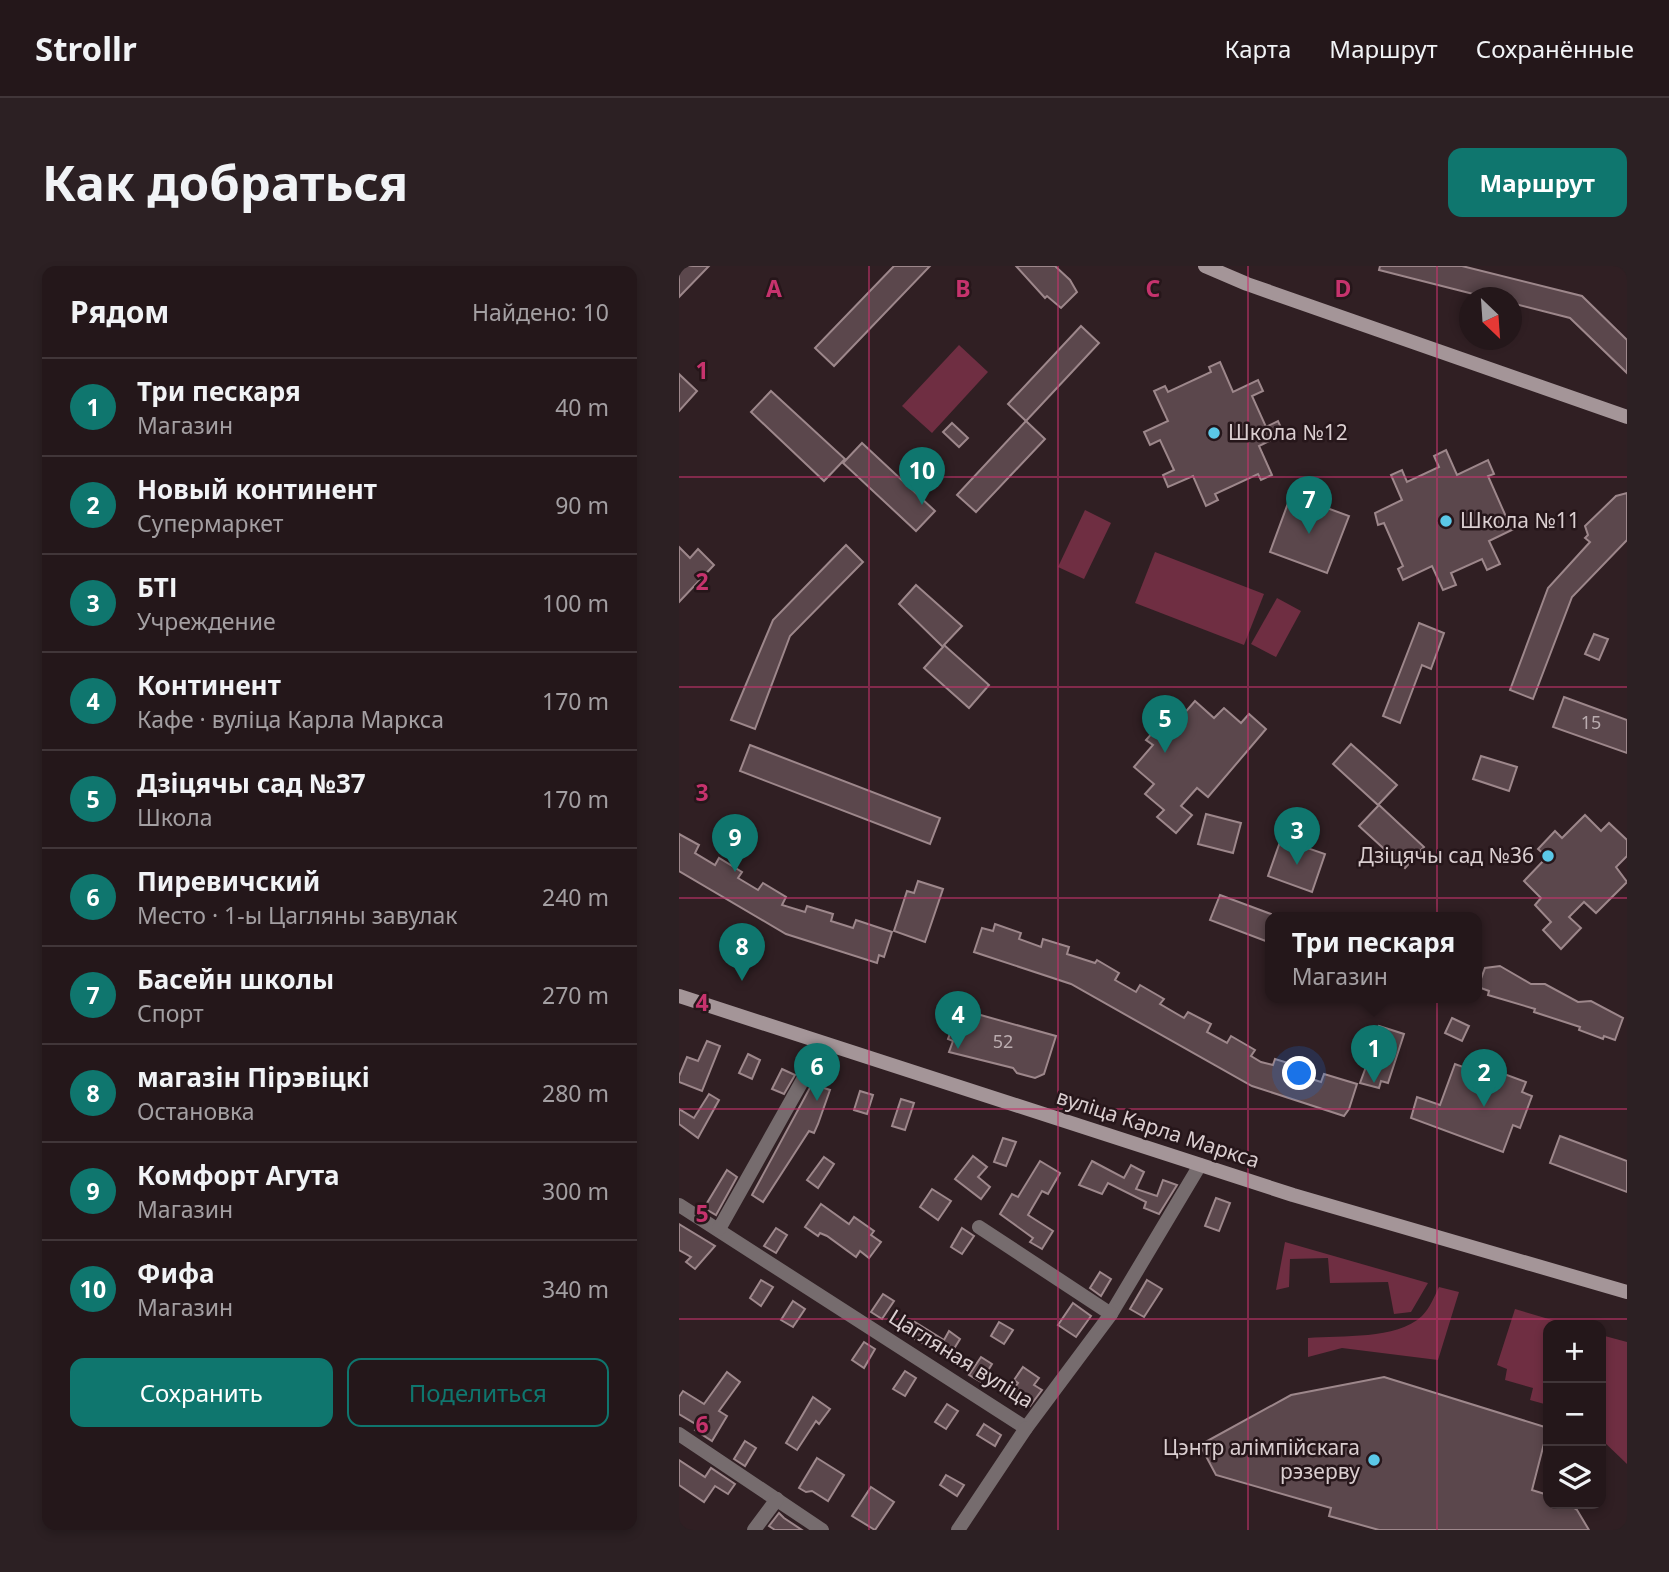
<!DOCTYPE html>
<html lang="ru">
<head>
<meta charset="utf-8">
<style>
	:root { --surface:#24171a; --page:#2c2023; --text:#f1f3f6; --muted:#a39fa2; --line:#413639; --accent:#0f766e }
	body { margin:0; font-family:"Noto Sans",sans-serif; background:var(--page); color:var(--text) }
	.controls { position:absolute; right:21px; bottom:21px; display:grid; overflow:hidden; border-radius:14px; box-shadow:0 4px 10px #0003 }
	.controls button { width:63px; height:63px; display:grid; place-items:center; padding:0; border:0; border-bottom:2px solid var(--line); background:var(--surface); color:var(--text); font:35px sans-serif }
	.compass { position:absolute; left:780px; top:21px; width:63px; height:63px; border-radius:50%; background:var(--surface); box-shadow:0 4px 10px #0003; rotate:155deg }
	.you { position:absolute; left:621px; top:808px; width:24px; height:24px; margin:-18px; border:5px solid #fff; border-radius:50%; background:#1a73e8; box-shadow:0 0 0 10px #1a73e833 }
	.badge { display:grid; place-items:center; width:46px; height:46px; border-radius:50%; background:var(--accent); color:#fff; font-size:23px; font-weight:700 }
	.pin { position:absolute; translate:-50% -58px; filter:drop-shadow(0 2px 4px #0008) }
	.pin::after { content:''; position:absolute; top:37px; width:24px; height:21px; background:inherit; clip-path:polygon(0 0,100% 0,50% 100%) }
	.popup { position:absolute; left:586px; top:646px; width:217px; height:91px; box-sizing:border-box; display:grid; place-content:center; border-radius:14px; background:var(--surface); filter:drop-shadow(0 2px 5px #0005); font-size:23px; white-space:nowrap; color:var(--muted) }
	.popup b { font-size:26px; color:var(--text) }
	.popup::after { content:''; position:absolute; left:50%; top:100%; margin-left:-14px; border:14px solid transparent; border-top-color:var(--surface) }
	.list { margin:0; padding:0; list-style:none }
	h2 { display:flex; justify-content:space-between; align-items:center; height:91px; margin:0; padding:0 28px; font-size:30px }
	h2 small { font-size:23px; font-weight:400; color:var(--muted) }
	.list li { display:grid; grid-template-columns:46px 1fr auto; gap:21px; align-items:center; box-sizing:border-box; height:98px; padding:0 28px; border-top:2px solid var(--line) }
	.list b { display:block; font-size:26px; white-space:nowrap }
	.list p { margin:0; font-size:23px; white-space:nowrap; color:var(--muted) }
	.list em { font-size:23px; font-style:normal; color:var(--muted) }
	.actions { display:flex; gap:14px; padding:21px 28px }
	.actions a { flex:1; padding:16px 0; border:2px solid var(--accent); border-radius:14px; text-align:center; font-size:24px; color:var(--accent) }
	.actions .main { background:var(--accent); color:#fff }
	.icon { flex:none; width:38px; height:38px; fill:none; stroke:currentColor; stroke-width:2; stroke-linecap:round; stroke-linejoin:round }
	.map { position:relative; flex:none; width:948px; height:1264px; overflow:hidden; border-radius:14px }
	header { display:flex; align-items:center; gap:42px; box-sizing:border-box; height:98px; padding:0 35px; background:var(--surface); border-bottom:2px solid var(--line) }
	header strong { font-size:33px }
	nav { display:flex; gap:38px; margin-inline-start:auto; font-size:24px }
	.intro { display:flex; align-items:center; justify-content:space-between; box-sizing:border-box; height:168px; padding:0 42px }
	h1 { margin:0; font-size:49px }
	.button { padding:18px 32px; border-radius:14px; background:var(--accent); color:#fff; font-size:24px; font-weight:700 }
	main { display:flex; gap:42px; padding:0 42px }
	aside { flex:1; background:var(--surface); border-radius:14px; box-shadow:0 4px 10px #0003 }
	.map>svg:first-child { display:block }
	.green { fill:#6f2e42 }
	.building { fill:#5b474c; stroke:#9d878b; stroke-width:2 }
	.lines { fill:none; stroke-linecap:round; stroke-linejoin:round }
	.street { stroke:#766c6e; stroke-width:14 }
	.secondary { stroke:#a49598; stroke-width:14 }
	.grid { fill:none; stroke:#c6336d; stroke-width:2; stroke-opacity:0.55 }
	.poi-dot { fill:#5bc8e7; stroke:#26161a; stroke-width:2.5 }
	.labels { text-anchor:middle; stroke-width:5; stroke-linejoin:round; paint-order:stroke }
	.number-label { font-size:18px; fill:#baacaf }
	.poi-label { font-size:21px; fill:#daced0; stroke:#26161a; text-anchor:start }
	.street-label { font-size:21px; fill:#daced0; stroke:#26161a }
	.grid-label { font-size:23px; text-anchor:middle; font-weight:bold; fill:#c6336d; stroke:#26161a; stroke-width:5; stroke-linejoin:round; paint-order:stroke }
</style>
</head>
<body>
<header>
<strong>Strollr</strong>
<nav><a>Карта</a><a>Маршрут</a><a>Сохранённые</a></nav>
</header>
<div class="intro"><h1>Как добраться</h1><a class="button">Маршрут</a></div>
<main>
<aside>
<h2>Рядом<small>Найдено: 10</small></h2>
<ul class="list">
<li><span class="badge">1</span><div><b>Три пескаря</b><p>Магазин</p></div><em>40 m</em></li>
<li><span class="badge">2</span><div><b>Новый континент</b><p>Супермаркет</p></div><em>90 m</em></li>
<li><span class="badge">3</span><div><b>БТІ</b><p>Учреждение</p></div><em>100 m</em></li>
<li><span class="badge">4</span><div><b>Континент</b><p>Кафе · вуліца Карла Маркса</p></div><em>170 m</em></li>
<li><span class="badge">5</span><div><b>Дзіцячы сад №37</b><p>Школа</p></div><em>170 m</em></li>
<li><span class="badge">6</span><div><b>Пиревичский</b><p>Место · 1-ы Цагляны завулак</p></div><em>240 m</em></li>
<li><span class="badge">7</span><div><b>Басейн школы</b><p>Спорт</p></div><em>270 m</em></li>
<li><span class="badge">8</span><div><b>магазін Пірэвіцкі</b><p>Остановка</p></div><em>280 m</em></li>
<li><span class="badge">9</span><div><b>Комфорт Агута</b><p>Магазин</p></div><em>300 m</em></li>
<li><span class="badge">10</span><div><b>Фифа</b><p>Магазин</p></div><em>340 m</em></li>
</ul>
<div class="actions"><a class="main">Сохранить</a><a>Поделиться</a></div>
</aside>
<div class="map">
<svg width="948" height="1264" viewBox="0 0 948 1264">
	<rect width="100%" height="100%" fill="#301f23"/>
	<!-- green -->
	<g class="green">
		<polygon points="280,79 309,106 253,167 223,140"/>
		<polygon points="406,244 432,257 405,313 379,301"/>
		<polygon points="476,286 585,328 565,379 456,337"/>
		<polygon points="598,332 622,345 597,391 572,378"/>
		<polygon points="606,976 749,1017 732,1046 715,1048 709,1016 651,1017 649,992 611,993 610,1021 597,1024"/>
		<path d="M760,1021L780,1026L759,1094L663,1082L629,1091V1072C663,1069 717,1074 743,1050C751,1042 755,1031 760,1021Z"/>
		<polygon points="836,1043 890,1059 869,1059 869,1139 851,1134 854,1122 826,1114 828,1103 818,1099"/>
		<polygon points="922,1069 948,1076 948,1198 922,1173"/>
	</g>
	<!-- building -->
	<g class="building">
		<polygon points="0,0 30,0 0,31"/>
		<polygon points="215,0 251,0 155,100 136,82"/>
		<polygon points="337,0 376,0 391,14 398,26 382,42 368,30 366,32"/>
		<polygon points="701,0 783,0 903,30 948,74 948,107 891,52 832,37 832,32 810,32 700,4"/>
		<polygon points="402,60 420,77 347,155 329,138"/>
		<polygon points="541,96 554,126 579,114 584,125 573,130 587,161 599,155 605,168 580,180 593,209 582,214 579,208 536,228 539,234 527,240 514,210 489,221 484,209 495,204 481,174 471,179 465,166 489,155 475,125 486,120 489,126 532,106 530,101"/>
		<polygon points="0,108 18,125 0,145"/>
		<polygon points="92,125 166,193 145,215 72,146"/>
		<polygon points="347,155 366,173 297,246 278,229"/>
		<polygon points="273,157 289,172 280,181 264,166"/>
		<polygon points="183,177 256,245 237,265 164,197"/>
		<polygon points="767,184 778,209 809,194 815,208 809,210 828,253 834,250 839,261 810,275 821,298 808,304 803,293 772,307 777,319 764,324 753,300 724,314 719,303 724,300 705,257 699,259 696,247 723,234 712,209 723,204 728,216 760,201 755,190"/>
		<polygon points="948,227 948,274 893,331 854,433 831,424 869,322 911,276 906,272 909,269 906,260 937,230"/>
		<polygon points="612,229 670,250 648,307 591,286"/>
		<polygon points="167,279 184,296 111,370 76,463 52,454 94,354"/>
		<polygon points="0,281 11,292 19,283 35,299 0,336"/>
		<polygon points="237,319 283,360 265,379 310,419 290,442 245,402 264,381 220,338"/>
		<polygon points="740,357 765,367 752,403 743,399 721,457 704,450"/>
		<polygon points="915,368 929,373 920,394 906,388"/>
		<polygon points="885,431 948,454 948,487 874,461"/>
		<polygon points="516,435 535,452 545,442 562,457 570,448 587,463 529,531 518,522 502,540 513,549 497,567 478,551 485,544 466,528 475,518 455,501 474,479 467,474 488,450 497,457"/>
		<polygon points="672,478 718,519 699,539 654,498"/>
		<polygon points="71,479 261,552 251,578 61,505"/>
		<polygon points="802,490 838,501 830,525 794,513"/>
		<polygon points="700,539 745,581 726,602 680,560"/>
		<polygon points="527,548 562,557 554,587 519,578"/>
		<polygon points="906,549 922,565 930,557 948,574 948,590 937,601 948,616 917,647 905,636 890,651 902,662 882,683 864,664 872,656 856,639 862,632 845,615 868,591 859,583 876,565 883,572"/>
		<polygon points="0,568 20,579 16,587 36,599 40,592 63,606 59,612 79,624 84,617 107,631 103,639 126,646 128,640 154,648 152,655 174,662 177,654 213,666 205,691 200,689 198,697 107,668 0,605"/>
		<polygon points="602,573 646,588 633,626 589,610"/>
		<polygon points="239,615 264,623 246,676 215,665 228,625 235,627"/>
		<polygon points="541,629 592,648 592,677 531,654"/>
		<polygon points="316,658 342,667 340,673 362,681 364,673 390,681 388,688 416,697 418,694 440,707 436,714 457,726 461,719 485,733 481,738 505,752 509,746 532,758 528,766 548,777 552,770 576,784 572,790 582,796 594,799 596,793 622,801 620,809 642,816 645,808 678,818 670,843 665,850 573,820 392,718 295,686 303,662 314,665"/>
		<polygon points="821,700 852,718 866,718 899,736 912,735 944,752 936,774 925,770 924,773 900,764 901,761 855,746 856,743 809,729 810,725 799,721 806,702"/>
		<polygon points="280,743 377,770 365,808 356,812 338,807 334,802 270,786 274,775 269,773"/>
		<polygon points="773,752 790,760 783,775 766,767"/>
		<polygon points="700,760 725,768 709,817 702,815 700,822 681,817 688,798 681,795 690,769 696,771"/>
		<polygon points="28,775 41,780 23,825 0,816 0,810 8,791 19,795"/>
		<polygon points="69,788 81,794 73,813 60,807"/>
		<polygon points="787,794 847,816 843,826 853,830 841,862 834,859 824,886 732,852 738,831 761,839 776,798 784,801"/>
		<polygon points="103,803 116,809 105,828 93,823"/>
		<polygon points="133,818 151,824 139,858 135,867 130,865 84,936 73,929"/>
		<polygon points="181,825 194,829 188,848 175,844"/>
		<polygon points="30,828 40,834 19,872 0,858 0,843 15,852"/>
		<polygon points="222,833 235,837 226,864 213,860"/>
		<polygon points="881,870 948,895 948,926 871,897"/>
		<polygon points="324,872 337,876 327,900 315,896"/>
		<polygon points="294,890 308,901 299,911 311,921 302,933 276,913"/>
		<polygon points="145,891 155,898 139,922 128,914"/>
		<polygon points="361,895 381,907 369,928 363,925 349,949 374,965 363,983 351,976 354,972 321,948 333,928 339,931"/>
		<polygon points="413,895 445,912 452,899 465,906 457,923 478,930 484,914 498,919 480,948 465,942 467,936 429,917 423,928 400,919"/>
		<polygon points="48,904 58,911 37,949 25,942"/>
		<polygon points="253,923 272,935 259,954 241,941"/>
		<polygon points="537,932 551,937 540,965 526,960"/>
		<polygon points="142,938 170,958 175,951 195,965 192,969 202,976 190,992 181,985 177,991 148,970 141,967 139,970 126,961"/>
		<polygon points="0,958 36,980 16,1003 7,996 12,991 0,984"/>
		<polygon points="97,962 108,969 97,987 85,980"/>
		<polygon points="283,962 295,970 283,988 272,981"/>
		<polygon points="421,1006 432,1013 422,1030 411,1022"/>
		<polygon points="82,1014 94,1021 82,1040 71,1032"/>
		<polygon points="468,1014 483,1023 465,1051 451,1043"/>
		<polygon points="204,1028 215,1035 203,1053 192,1046"/>
		<polygon points="114,1035 126,1043 114,1061 102,1054"/>
		<polygon points="394,1037 412,1050 397,1071 379,1059"/>
		<polygon points="236,1056 265,1074 270,1065 281,1073 270,1091 228,1069"/>
		<polygon points="320,1056 334,1064 325,1078 312,1070"/>
		<polygon points="185,1076 196,1083 185,1102 173,1094"/>
		<polygon points="302,1091 313,1098 302,1116 290,1109"/>
		<polygon points="344,1101 360,1112 355,1119 363,1124 351,1140 332,1127 339,1117 335,1114"/>
		<polygon points="226,1105 237,1112 226,1130 214,1123"/>
		<polygon points="48,1106 61,1116 40,1145 48,1150 33,1175 16,1164 18,1159 0,1148 0,1131 4,1125 25,1138"/>
		<polygon points="705,1111 869,1162 853,1224 869,1229 869,1238 889,1238 898,1244 910,1264 700,1264 650,1250 652,1242 537,1209 521,1179 612,1129"/>
		<polygon points="134,1131 151,1143 140,1158 137,1155 118,1184 107,1177"/>
		<polygon points="268,1138 279,1145 267,1163 256,1156"/>
		<polygon points="305,1158 322,1169 316,1180 298,1169"/>
		<polygon points="66,1175 77,1182 66,1200 55,1193"/>
		<polygon points="138,1192 165,1209 149,1235 133,1225 127,1226 120,1222"/>
		<polygon points="0,1194 26,1211 32,1202 56,1218 49,1228 36,1220 25,1236 0,1219"/>
		<polygon points="267,1209 285,1219 278,1230 261,1219"/>
		<polygon points="192,1221 215,1236 196,1264 173,1250"/>
		<polygon points="100,1247 105,1252 123,1264 96,1264 90,1260"/>
	</g>
	<g class="lines">
		<!-- street -->
		<g class="street">
			<polyline points="0,939 347,1162 432,1048 521,899"/>
			<polyline points="300,961 432,1048"/>
			<polyline points="40,963 144,778"/>
			<polyline points="0,1168 143,1264"/>
			<polyline points="75,1264 98,1233"/>
			<polyline points="279,1264 347,1162"/>
		</g>
		<!-- secondary -->
		<g class="secondary">
			<polyline points="526,0 568,18 948,151"/>
			<polyline points="0,730 614,929 948,1026"/>
		</g>
	</g>
	<!-- grid -->
	<path class="grid" d="M190,0V1264M379,0V1264M569,0V1264M758,0V1264M0,211H948M0,421H948M0,632H948M0,843H948M0,1053H948"/>
	<!-- markers -->
	<g class="poi-dot">
		<circle cx="535" cy="167" r="7"/>
		<circle cx="767" cy="255" r="7"/>
		<circle cx="869" cy="590" r="7"/>
		<circle cx="695" cy="1194" r="7"/>
	</g>
	<g class="labels">
		<!-- number labels -->
		<g class="number-label">
			<text x="912" y="463">15</text>
			<text x="324" y="782">52</text>
		</g>
		<!-- poi labels -->
		<g class="poi-label">
			<text x="549" y="174">Школа №12</text>
			<text x="781" y="262">Школа №11</text>
			<text x="855" y="597" text-anchor="end">Дзіцячы сад №36</text>
			<text x="681" y="1189" text-anchor="end">Цэнтр алімпійскага<tspan x="681" dy="24">рэзерву</tspan></text>
		</g>
		<!-- street labels -->
		<g class="street-label">
			<text transform="translate(479 863) rotate(18)" y="7">вуліца Карла Маркса</text>
			<text transform="translate(282 1093) rotate(32)" y="7">Цагляная вуліца</text>
		</g>
	</g>
	<g class="grid-label">
		<text x="95" y="31">A</text>
		<text x="284" y="31">B</text>
		<text x="474" y="31">C</text>
		<text x="664" y="31">D</text>
		<text x="23" y="113">1</text>
		<text x="23" y="324">2</text>
		<text x="23" y="535">3</text>
		<text x="23" y="745">4</text>
		<text x="23" y="956">5</text>
		<text x="23" y="1167">6</text>
	</g>
</svg>
<div class="controls">
<button>+</button>
<button>−</button>
<button><svg class="icon" aria-label="layers" viewBox="0 0 24 24"><path d="M12 4l9 5-9 5-9-5zM3 14l9 5 9-5"/></svg></button>
</div>
<svg class="compass" viewBox="-18 -18 36 36"><path d="M0-13l5 13h-10z" fill="#e53935"/><path d="M0 13l5-13h-10z" fill="#a39fa2"/></svg>
<div class="you"></div>
<div class="pin badge" style="left:695px;top:817px">1</div>
<div class="popup"><b>Три пескаря</b>Магазин</div>
<div class="pin badge" style="left:805px;top:841px">2</div>
<div class="pin badge" style="left:618px;top:599px">3</div>
<div class="pin badge" style="left:279px;top:783px">4</div>
<div class="pin badge" style="left:486px;top:487px">5</div>
<div class="pin badge" style="left:138px;top:835px">6</div>
<div class="pin badge" style="left:630px;top:268px">7</div>
<div class="pin badge" style="left:63px;top:715px">8</div>
<div class="pin badge" style="left:56px;top:606px">9</div>
<div class="pin badge" style="left:243px;top:239px">10</div>
</div>
</main>
</body>
</html>
